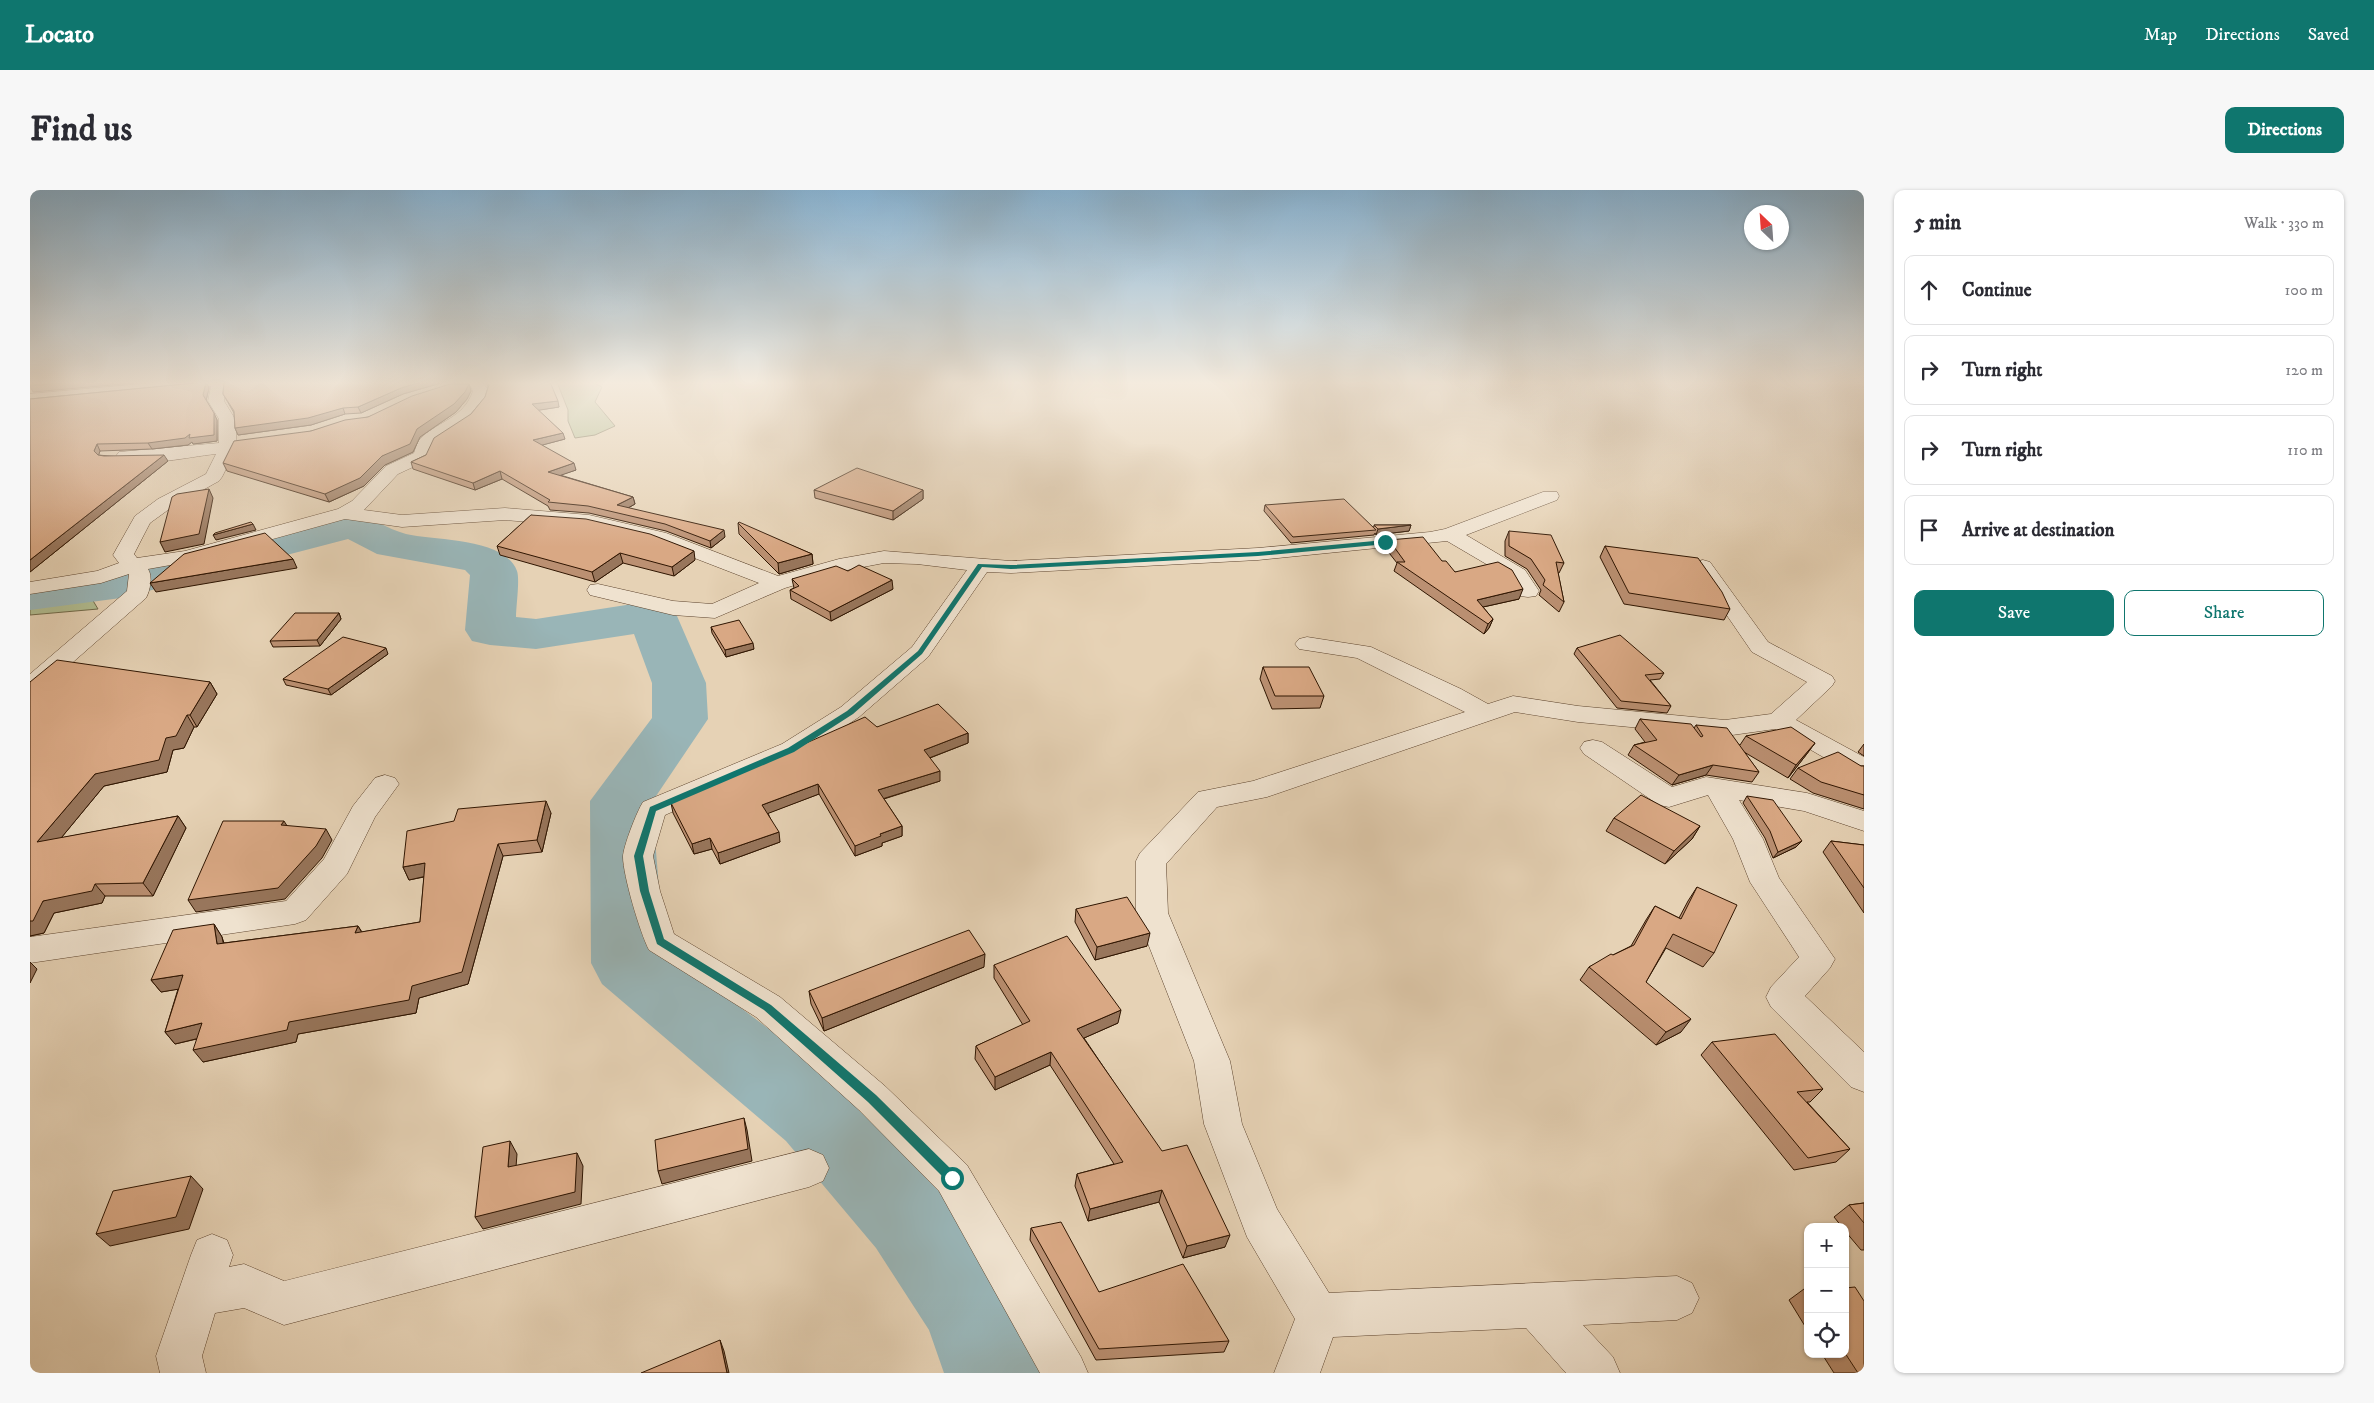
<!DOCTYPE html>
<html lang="en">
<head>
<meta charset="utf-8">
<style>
	:root { --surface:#fff; --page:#f7f7f7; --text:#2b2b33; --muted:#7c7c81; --line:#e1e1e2; --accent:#0f766e }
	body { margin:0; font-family:"IM FELL DW Pica",serif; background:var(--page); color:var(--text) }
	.controls { position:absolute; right:15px; bottom:15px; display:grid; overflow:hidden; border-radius:10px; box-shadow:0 1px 4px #0004 }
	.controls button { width:45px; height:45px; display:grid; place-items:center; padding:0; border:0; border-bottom:1px solid var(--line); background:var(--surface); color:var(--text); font:25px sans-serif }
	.compass { position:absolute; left:1714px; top:15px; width:45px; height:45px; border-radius:50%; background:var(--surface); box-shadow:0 1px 4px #0004; rotate:335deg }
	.stop { position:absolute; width:15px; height:15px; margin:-11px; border:4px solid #0f766e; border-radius:50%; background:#fff }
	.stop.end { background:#0f766e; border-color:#fff; box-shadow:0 1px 5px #0008 }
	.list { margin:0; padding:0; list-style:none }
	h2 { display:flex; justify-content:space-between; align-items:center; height:65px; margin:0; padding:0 20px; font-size:21px }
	h2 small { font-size:16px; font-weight:400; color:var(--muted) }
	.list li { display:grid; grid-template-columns:32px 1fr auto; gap:15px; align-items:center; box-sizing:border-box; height:70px; margin:0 10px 10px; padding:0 10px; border:1px solid var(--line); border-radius:10px }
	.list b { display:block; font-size:19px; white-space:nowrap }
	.list em { font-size:16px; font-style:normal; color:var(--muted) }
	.actions { display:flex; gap:10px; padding:15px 20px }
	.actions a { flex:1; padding:11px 0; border:1px solid var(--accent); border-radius:10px; text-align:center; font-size:18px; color:var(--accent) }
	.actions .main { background:var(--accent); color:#fff }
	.icon { flex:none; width:28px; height:28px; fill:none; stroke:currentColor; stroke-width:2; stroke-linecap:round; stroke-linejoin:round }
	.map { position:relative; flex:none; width:1834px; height:1183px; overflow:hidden; border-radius:10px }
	header { display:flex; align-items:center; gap:30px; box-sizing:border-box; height:70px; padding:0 25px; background:var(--accent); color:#fff }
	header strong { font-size:24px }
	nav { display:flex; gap:28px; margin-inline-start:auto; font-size:18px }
	.intro { display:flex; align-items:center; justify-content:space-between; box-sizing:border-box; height:120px; padding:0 30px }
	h1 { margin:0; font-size:35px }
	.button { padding:12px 22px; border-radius:10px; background:var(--accent); color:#fff; font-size:18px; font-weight:700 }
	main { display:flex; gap:30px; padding:0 30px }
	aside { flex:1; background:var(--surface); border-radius:10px; box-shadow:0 1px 4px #0004 }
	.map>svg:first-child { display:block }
	.green { fill:#b1bd91; stroke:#706949 }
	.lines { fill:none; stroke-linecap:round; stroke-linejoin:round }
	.river { fill:#99b5b7; fill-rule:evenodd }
	.minor-casing { stroke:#5d442e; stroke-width:1 }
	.minor { fill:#efe2cf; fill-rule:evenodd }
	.wall { fill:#bb9072; stroke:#2f1501 }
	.shaded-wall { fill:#98765c; stroke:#2f1501 }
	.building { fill:#d9a884; stroke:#2f1501 }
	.route { fill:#0f766e }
</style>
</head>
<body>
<header>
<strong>Locato</strong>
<nav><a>Map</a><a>Directions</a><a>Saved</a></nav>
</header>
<div class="intro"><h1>Find us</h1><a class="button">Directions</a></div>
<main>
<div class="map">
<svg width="1834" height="1183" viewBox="0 0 1834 1183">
	<rect width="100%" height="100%" fill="#e6d2b5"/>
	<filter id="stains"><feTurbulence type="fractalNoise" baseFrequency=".004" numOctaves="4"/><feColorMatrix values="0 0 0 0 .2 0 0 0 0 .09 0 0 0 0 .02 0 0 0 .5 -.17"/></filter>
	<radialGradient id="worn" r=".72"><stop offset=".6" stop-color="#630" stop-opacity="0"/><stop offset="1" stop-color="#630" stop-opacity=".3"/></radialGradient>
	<!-- green -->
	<g class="green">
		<polygon points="527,192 562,192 572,197 565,212 585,236 565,245 545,248 538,231 538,220"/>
		<polygon points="53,394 68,419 0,425 0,396"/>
	</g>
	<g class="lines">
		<!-- river -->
		<path class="river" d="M323,322C342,327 357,339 376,344C405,351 474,347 487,381C490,390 486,416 486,427L506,429L622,411L640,415L647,426L676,493L678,529L622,612L634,760L816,897L910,994L973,1078L1016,1183H914L899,1140L846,1058L756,951L572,794L561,773L560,611L622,528V493L604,444L506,459L460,455L442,451L435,440L440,385L435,380L347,364L318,349L91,408L0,420V392L91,380Z"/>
		<!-- minor casing -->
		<g class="minor-casing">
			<g id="minor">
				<path d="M133,192H196L194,211L205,229L207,257L192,287L189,291L142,317L120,333L104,364L107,368L155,361L308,319L322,311L356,276L384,263C386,258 387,252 391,248C409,231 434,228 443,201L438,192H452L459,201L455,213L442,229L405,254L398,270L368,284L334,320L372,325L475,318L559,325L636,343L748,386L809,369L854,361L981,371L1228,358L1400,342L1415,339L1513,302H1527L1529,306L1527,310L1436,345L1495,380L1509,401L1506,406L1498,407L1490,406L1480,388L1417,351L1228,370L981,383L957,382L898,467L829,527L770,566L635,625L623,666L630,701L644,744L750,807L855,896L937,975L1051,1167L1058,1183H1010L909,1001L829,920L726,827L619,760C610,743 593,685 593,667C593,657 607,621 613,612L752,554L811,517L882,457L937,380L887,374L854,373L812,381L755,398L685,428L643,425L560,405L557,400L560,395L568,394L643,411L682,414L729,393L623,352L559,337L475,330L372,337L315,329L163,371L118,379C123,386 120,401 116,408L9,502L0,504V484L97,401L99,384L71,393L0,404V392L67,381L89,373L83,365L105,326L128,309L176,284L186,264C156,267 119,277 89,270L86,266L89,262L189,253V229L178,211L181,196L0,214V204Z"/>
				<polygon points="1673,370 1680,372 1738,452 1802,486 1805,491 1802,496 1766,530 1834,567 1834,588 1824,585 1745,539 1695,546 1548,532 1485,522 1237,607 1187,617 1136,674 1138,723 1200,871 1212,934 1247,1019 1299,1103 1647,1086 1662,1093 1669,1108 1662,1123 1647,1130 1553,1135 1583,1167 1590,1183 1536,1183 1496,1138 1303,1147 1290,1183 1244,1183 1265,1129 1217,1047 1174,934 1164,871 1106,723 1106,671 1110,663 1168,602 1223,591 1435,522 1327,468 1269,459 1265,454 1269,449 1277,447 1341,457 1431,499 1458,514 1483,506 1548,516 1695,530 1741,524 1777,492 1722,462 1663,376 1666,372"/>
				<polygon points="1563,550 1572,552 1642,597 1676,587 1777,603 1834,621 1834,641 1774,621 1709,610 1733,649 1749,688 1805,769 1800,778 1775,806 1834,862 1834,902 1821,897 1741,817 1736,807 1741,797 1769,767 1720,692 1703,649 1678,605 1639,617 1629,615 1554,564 1550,558 1554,552"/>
				<polygon points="355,585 365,588 369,594 345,627 317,684 276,730 265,734 0,773 0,747 256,711 294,669 323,616 345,588"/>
				<polygon points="779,959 793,965 799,978 793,991 779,997 254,1135 214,1118 185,1123 172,1166 176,1183 130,1183 126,1166 161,1065 167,1050 182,1044 197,1050 203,1065 199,1077 214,1074 254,1091"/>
			</g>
		</g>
		<!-- minor -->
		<use href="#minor" class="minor"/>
	</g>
	<!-- wall -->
	<g class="wall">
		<polygon points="176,192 179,198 176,210 187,230 187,251 163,254 162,252 158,255 122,259 70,261 68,265 138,271 0,382 0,209"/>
		<polygon points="194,192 414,192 373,204 331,223 315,224 281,235 208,245 205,238 204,223 193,204"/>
		<polygon points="456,192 520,192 529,217 508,220 535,249 512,255 546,280 530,285 603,307 605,314 598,318 695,347 681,358 636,341 559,323 520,320 518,316 472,289 445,300 383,279 381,272 396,265 441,224 455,207 458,197"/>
		<polygon points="439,194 441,201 437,209 426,222 390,247 383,262 355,275 334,296 299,312 197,281 193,273 281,241 338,227"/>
		<polygon points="784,300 893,300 893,309 863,330 785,308"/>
		<polygon points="1235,315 1344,337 1344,335 1381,335 1379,341 1346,345 1345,343 1344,345 1261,353 1234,321"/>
		<polygon points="501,325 665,370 644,386 593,373 565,392 470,365 467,356"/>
		<polygon points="708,333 782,364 783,374 749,384 709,344"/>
		<polygon points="1479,341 1534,373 1529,383 1528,383 1534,412 1529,422 1509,405 1511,400 1497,379 1475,366 1475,351"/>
		<polygon points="1359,350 1412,371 1425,382 1489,409 1453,417 1463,429 1459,438 1454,444 1364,381 1367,373 1356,359"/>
		<polygon points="1575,356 1700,419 1694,430 1594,414 1570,367"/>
		<polygon points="818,381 863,399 801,431 761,409 760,400 764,398 762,389"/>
		<polygon points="309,423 311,429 290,456 243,457 240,451"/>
		<polygon points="681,437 724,459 696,467 682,443"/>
		<polygon points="1547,458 1634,483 1630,489 1620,490 1641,516 1637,523 1587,518 1544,464"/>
		<polygon points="358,464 301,505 256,495 253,489"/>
		<polygon points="1233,477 1294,506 1290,518 1242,519 1230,489"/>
		<polygon points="0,492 180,492 187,504 167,537 164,537 154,558 143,560 137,582 74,596 31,648 148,626 156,638 123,706 75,706 72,713 24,723 14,743 0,746"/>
		<polygon points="1610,529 1664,538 1666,535 1710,555 1716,546 1785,553 1776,565 1758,588 1714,562 1729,582 1722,592 1676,585 1642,595 1598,565 1604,555 1615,552 1605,539"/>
		<polygon points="847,537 938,543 938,553 900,568 910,591 854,609 872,636 872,646 852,653 852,656 825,666 789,604 738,623 750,652 690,674 682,659 664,664 643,623 641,613"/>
		<polygon points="1834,554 1834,566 1828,562"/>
		<polygon points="1831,576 1834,576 1834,619 1783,603 1760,589 1768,578"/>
		<polygon points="1717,606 1766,657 1743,668 1735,648 1713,613"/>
		<polygon points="521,623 512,662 473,666 438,794 389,808 386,823 268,844 266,852 173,872 167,849 145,854 135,842 148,799 131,802 121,790 184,734 192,747 194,753 328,736 332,742 390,732 394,687 379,690 373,677"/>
		<polygon points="1584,628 1670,636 1662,649 1635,674 1576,641"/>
		<polygon points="1801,651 1834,655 1834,723 1793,662"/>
		<polygon points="1667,697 1684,763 1673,777 1636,758 1616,792 1651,842 1626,855 1550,790 1559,777 1601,756 1616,730 1625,716 1649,728 1658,711"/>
		<polygon points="1046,719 1117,756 1065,770 1045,732"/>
		<polygon points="964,775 1088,833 1054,848 1195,1057 1153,1068 1129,1012 1058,1031 1045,996 1047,984 1084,974 1020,875 965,900 945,869 946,856 993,835 964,788"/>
		<polygon points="954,777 794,841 781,814 779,801"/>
		<polygon points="1682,852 1793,899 1780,912 1777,912 1820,959 1806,972 1764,980 1671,865"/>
		<polygon points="1834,1013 1834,1060 1831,1060 1815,1041 1815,1037 1812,1037 1804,1027 1819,1015"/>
		<polygon points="1001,1038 1069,1102 1199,1151 1194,1162 1066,1170 1000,1050"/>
		<polygon points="1815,1098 1834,1183 1804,1183 1792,1164 1815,1164"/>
		<polygon points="1774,1099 1778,1099 1778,1141 1759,1110"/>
	</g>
	<!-- shaded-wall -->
	<g class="shaded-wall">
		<polygon points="42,192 116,192 3,202 0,196"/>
		<polygon points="176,192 179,198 176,211 173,205"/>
		<polygon points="391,192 414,192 373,204 331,223 328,217 371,198"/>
		<polygon points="439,194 441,201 437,209 426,222 390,247 383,262 355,275 334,296 299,312 295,304 352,266 387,239"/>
		<polygon points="528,211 529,217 504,221 502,214"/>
		<polygon points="313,218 315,224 281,235 208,245 205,238"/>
		<polygon points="184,223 187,230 187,251 163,254 162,252 158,255 122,259 118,253"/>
		<polygon points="533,243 535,249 505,257 503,250"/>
		<polygon points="67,254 70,261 68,267 64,261"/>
		<polygon points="134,265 138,271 0,382 0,370"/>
		<polygon points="544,273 546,280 520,289 518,282"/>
		<polygon points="470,281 472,289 445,300 443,293"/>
		<polygon points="179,299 183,308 174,354 135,362 130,352"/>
		<polygon points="893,300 893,309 863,330 863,321"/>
		<polygon points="603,307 605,314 589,323 587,315"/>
		<polygon points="223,334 226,340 186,350 183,345"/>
		<polygon points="1381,335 1379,341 1346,345 1348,339"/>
		<polygon points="694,340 695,347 681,358 680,351"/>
		<polygon points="664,361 665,370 644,386 642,377"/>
		<polygon points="590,363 593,373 565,392 562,382"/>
		<polygon points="782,364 783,374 749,384 748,373"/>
		<polygon points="263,369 267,378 126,402 120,393"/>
		<polygon points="862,390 863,399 801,431 800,422"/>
		<polygon points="1493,399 1489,409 1444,419 1447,410"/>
		<polygon points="309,423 311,429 290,456 287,450"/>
		<polygon points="1463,429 1459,438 1454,444 1458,434"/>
		<polygon points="723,453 724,459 696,467 695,460"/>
		<polygon points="356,458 358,464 301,505 298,499"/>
		<polygon points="180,492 187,504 167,537 160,525"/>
		<polygon points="157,525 164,537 154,558 143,560 137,582 74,596 17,665 7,652 65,584 136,548"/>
		<polygon points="938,543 938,553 894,570 894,560"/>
		<polygon points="1785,553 1776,565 1758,588 1766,575"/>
		<polygon points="1683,575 1676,585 1642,595 1649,585"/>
		<polygon points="910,581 910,591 849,610 848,600"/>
		<polygon points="788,594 789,604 734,625 732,615"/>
		<polygon points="516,611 521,623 512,662 507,650"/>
		<polygon points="148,626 156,638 123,706 113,693"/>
		<polygon points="254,631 261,642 251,635"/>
		<polygon points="872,636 872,646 852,653 852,656 825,666 825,656 850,644"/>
		<polygon points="1670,636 1662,649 1635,674 1644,661"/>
		<polygon points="296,639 302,650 292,668 255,709 166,722 158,710"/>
		<polygon points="749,642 750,652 690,674 688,663"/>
		<polygon points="680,648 682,659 664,664 662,654"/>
		<polygon points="1772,651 1766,657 1743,668 1748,662"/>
		<polygon points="468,654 473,666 438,794 389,808 386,823 268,844 266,852 173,872 163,860 382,796"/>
		<polygon points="395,673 401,685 379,690 373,677"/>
		<polygon points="65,694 75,706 72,713 24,723 14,743 0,746 0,731 13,711"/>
		<polygon points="184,734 192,747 196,766 187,754"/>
		<polygon points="328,736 335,748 325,743"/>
		<polygon points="1120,743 1117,756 1065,770 1067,757"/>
		<polygon points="955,764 954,777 794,841 792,828"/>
		<polygon points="0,772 7,779 0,793"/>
		<polygon points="153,785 162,797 131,802 121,790"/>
		<polygon points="1091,820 1088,833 1045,852 1047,839"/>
		<polygon points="1661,829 1651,842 1626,855 1636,842"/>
		<polygon points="172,833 182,845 145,854 135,842"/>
		<polygon points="1021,862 1020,875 965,900 965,887"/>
		<polygon points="714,928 717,940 722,971 632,994 628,981"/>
		<polygon points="480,951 487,964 485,990 478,977"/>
		<polygon points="547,963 553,976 551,1014 453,1039 445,1027"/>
		<polygon points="161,986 173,999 159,1039 80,1056 66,1044"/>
		<polygon points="1132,1000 1129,1012 1058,1031 1060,1019"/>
		<polygon points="1200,1045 1195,1057 1153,1068 1157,1056"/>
		<polygon points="690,1150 694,1161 699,1183 697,1183"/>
	</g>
	<!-- building -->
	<g class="building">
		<polygon points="5,192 42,192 0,195"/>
		<polygon points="176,192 173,205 184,223 184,245 159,248 160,244 155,248 118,253 67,254 64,261 68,265 74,266 134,265 0,370 0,209"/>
		<polygon points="194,192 391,192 371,198 328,217 313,218 278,228 205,238 204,221 193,204"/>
		<polygon points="457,192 520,192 528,211 502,214 533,243 503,250 544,273 518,282 603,307 587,315 694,340 680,351 635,334 558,316 518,312 520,310 470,281 443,293 381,272 396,265 404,248 441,224 455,207 459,195"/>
		<polygon points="420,194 439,194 435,202 424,214 387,239 380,254 352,266 330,288 295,304 193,273 204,251 281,241 315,230 338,227 382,206"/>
		<polygon points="827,278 893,300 863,321 784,300"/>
		<polygon points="179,299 169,344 130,352 142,307 147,304"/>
		<polygon points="1314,309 1346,340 1263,347 1235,315"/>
		<polygon points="501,325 556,329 620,344 664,361 642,377 590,363 562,382 467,356"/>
		<polygon points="221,332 223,334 183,345 185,343"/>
		<polygon points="709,332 782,364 748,373 708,333"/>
		<polygon points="1344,335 1381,335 1348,339"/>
		<polygon points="1479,341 1521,345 1534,373 1526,372 1534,412 1513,395 1515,390 1501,369 1479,356"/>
		<polygon points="235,343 263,369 120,393 154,364"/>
		<polygon points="1393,347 1412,371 1416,371 1425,382 1468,372 1482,380 1493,399 1447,410 1463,429 1458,434 1367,372 1375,372 1359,350"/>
		<polygon points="1575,356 1668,368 1692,402 1700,419 1599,403"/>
		<polygon points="829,375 862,390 800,422 760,400 769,396 762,389 806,376 818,381"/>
		<polygon points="265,423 309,423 287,450 240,451"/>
		<polygon points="709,430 723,453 695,460 681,437"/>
		<polygon points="1590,445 1634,483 1615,485 1641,516 1591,511 1547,458"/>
		<polygon points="313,447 356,458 298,499 253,489"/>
		<polygon points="27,470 180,492 160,525 157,525 146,546 136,548 129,570 65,584 7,652 148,626 113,693 65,694 62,701 13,711 3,731 0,731 0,492"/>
		<polygon points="1233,477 1279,477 1294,506 1245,506"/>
		<polygon points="908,514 938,543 894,560 910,581 848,600 872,636 850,644 851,646 825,656 788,594 732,615 749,642 688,663 680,648 662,654 641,613 835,527 847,537"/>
		<polygon points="1610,529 1661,534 1671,547 1673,546 1666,535 1697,538 1729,582 1683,575 1649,585 1604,555 1627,550"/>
		<polygon points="1761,537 1785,553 1766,575 1716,546"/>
		<polygon points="1808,562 1831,576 1834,576 1834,605 1791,592 1768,578"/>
		<polygon points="1611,605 1670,636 1644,661 1584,628"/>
		<polygon points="1717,606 1743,610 1772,651 1748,662 1740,641"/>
		<polygon points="516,611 507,650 468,654 432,782 382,796 379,810 259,832 257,840 163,860 172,833 135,842 153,785 121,790 143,740 184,734 187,754 328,736 325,743 390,732 395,673 373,677 377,641 424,631 428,619"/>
		<polygon points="193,631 254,631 251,635 296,639 286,656 248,698 158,710"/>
		<polygon points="1801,651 1834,655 1834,698"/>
		<polygon points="1667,697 1707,715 1684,763 1643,744 1616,792 1661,829 1636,842 1559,777 1581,764 1583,765 1604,755 1625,716 1651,729"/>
		<polygon points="1097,707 1120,743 1067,757 1046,719"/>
		<polygon points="939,740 955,764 792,828 779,801"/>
		<polygon points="1037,746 1091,820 1047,839 1132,961 1157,955 1200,1045 1157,1056 1132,1000 1060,1019 1047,984 1093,972 1021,862 965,887 946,856 1000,831 964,775"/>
		<polygon points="1745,844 1793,899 1767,902 1820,959 1778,968 1682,852"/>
		<polygon points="714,928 718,959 628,981 625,950"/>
		<polygon points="480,951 478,977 547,963 545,1002 445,1027 453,957"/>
		<polygon points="161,986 146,1027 66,1044 83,1001"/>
		<polygon points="1834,1013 1834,1033 1819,1015"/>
		<polygon points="1031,1032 1069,1102 1153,1074 1199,1151 1069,1159 1001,1038"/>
		<polygon points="1825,1097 1834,1111 1834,1183 1828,1183 1815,1163 1815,1098"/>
		<polygon points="1774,1099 1778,1099 1778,1105"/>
		<polygon points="690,1150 697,1183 611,1183"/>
	</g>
	<!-- sky -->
	<linearGradient id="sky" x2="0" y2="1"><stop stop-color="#88b4d4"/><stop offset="0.54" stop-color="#f4ebde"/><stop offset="1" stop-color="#f4ebde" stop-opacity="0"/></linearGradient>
	<rect width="1834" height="357" fill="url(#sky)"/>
	<!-- route -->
	<polygon class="route" points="1355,350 1357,354 1228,366 981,379 952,377 892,464 823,524 764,562 626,621 613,666 619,701 634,749 741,815 846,905 927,985 928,988 927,992 918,992 838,912 734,820 627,754 610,701 604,666 620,617 758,558 817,521 888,461 948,374 981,375 1228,362"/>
	<rect width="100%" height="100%" filter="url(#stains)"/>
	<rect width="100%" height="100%" fill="url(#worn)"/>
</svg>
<div class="controls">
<button>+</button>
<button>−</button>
<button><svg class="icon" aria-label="locate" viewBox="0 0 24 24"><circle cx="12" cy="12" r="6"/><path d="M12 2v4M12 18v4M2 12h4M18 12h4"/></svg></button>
</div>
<svg class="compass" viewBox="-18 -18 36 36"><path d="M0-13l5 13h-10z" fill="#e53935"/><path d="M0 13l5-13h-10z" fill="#7c7c81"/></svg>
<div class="stop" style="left:922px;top:988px"></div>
<div class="stop end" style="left:1355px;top:352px"></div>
</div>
<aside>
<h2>5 min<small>Walk · 330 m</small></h2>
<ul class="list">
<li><svg class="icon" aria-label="ahead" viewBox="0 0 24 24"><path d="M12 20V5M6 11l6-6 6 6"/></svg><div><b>Continue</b></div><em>100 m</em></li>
<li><svg class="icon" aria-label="right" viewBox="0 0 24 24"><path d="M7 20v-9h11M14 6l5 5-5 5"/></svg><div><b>Turn right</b></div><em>120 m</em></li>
<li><svg class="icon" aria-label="right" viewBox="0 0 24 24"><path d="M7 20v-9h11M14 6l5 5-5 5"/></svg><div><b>Turn right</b></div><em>110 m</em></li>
<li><svg class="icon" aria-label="arrive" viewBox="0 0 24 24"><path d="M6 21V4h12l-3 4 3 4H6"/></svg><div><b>Arrive at destination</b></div></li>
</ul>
<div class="actions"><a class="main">Save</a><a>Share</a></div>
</aside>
</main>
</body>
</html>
